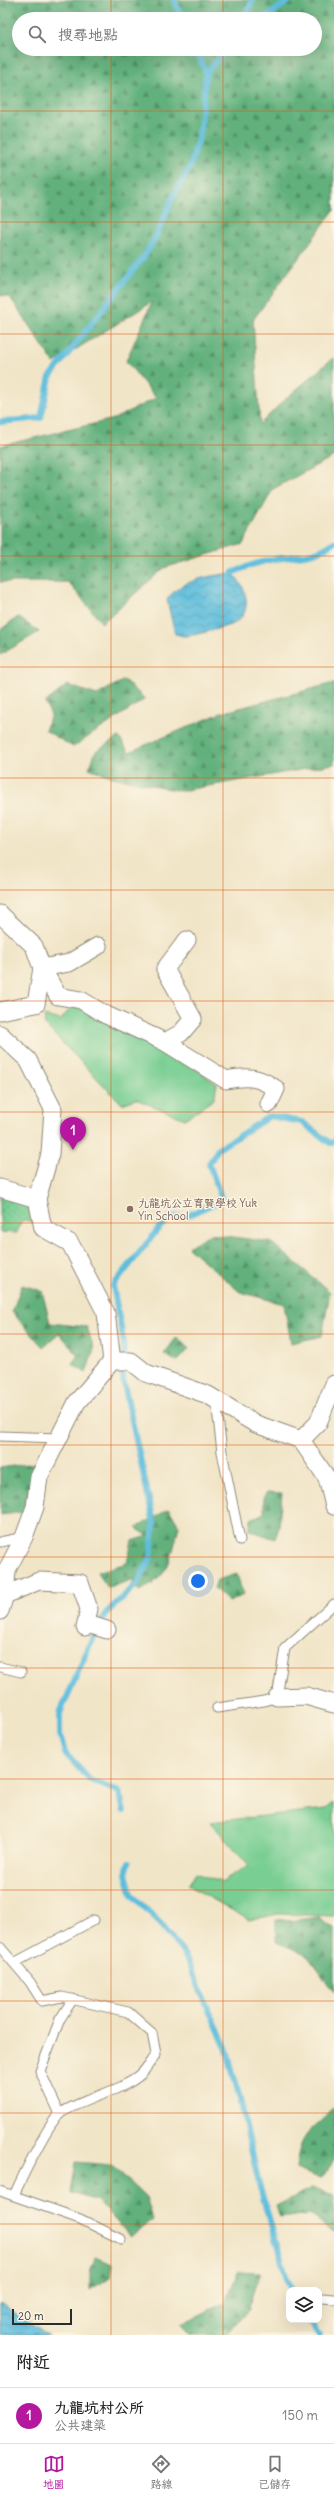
<!DOCTYPE html>
<html lang="zh-TW">
<head>
<meta charset="utf-8">
<style>
	:root { --surface:#fff; --page:#f2f2f2; --text:#222; --muted:#767676; --line:#e0e0e0; --accent:#b5179e }
	body { margin:0; font-family:Delius,"LXGW WenKai TC",sans-serif; background:var(--page); color:var(--text) }
	.controls { position:absolute; right:12px; bottom:12px; display:grid; overflow:hidden; border-radius:8px; box-shadow:0 4px 16px #0002 }
	.controls button { width:36px; height:36px; display:grid; place-items:center; padding:0; border:0; border-bottom:1px solid var(--line); background:var(--surface); color:var(--text); font:20px sans-serif }
	.scale { position:absolute; left:12px; bottom:10px; width:60px; box-sizing:border-box; padding-left:4px; border:2px solid #2b2b2b; border-top:0; font-size:11px; line-height:14px; white-space:nowrap; color:#2b2b2b; -webkit-text-stroke:3px #fcf5e5; paint-order:stroke }
	.you { position:absolute; left:198px; top:1581px; width:14px; height:14px; margin:-10px; border:3px solid #fff; border-radius:50%; background:#1a73e8; box-shadow:0 0 0 6px #1a73e833 }
	.badge { display:grid; place-items:center; width:26px; height:26px; border-radius:50%; background:var(--accent); color:#fff; font-size:13px; font-weight:700 }
	.pin { position:absolute; translate:-50% -33px; filter:drop-shadow(0 1px 2px #0008) }
	.pin::after { content:''; position:absolute; top:21px; width:14px; height:12px; background:inherit; clip-path:polygon(0 0,100% 0,50% 100%) }
	.list { margin:0; padding:0; list-style:none }
	h2 { display:flex; justify-content:space-between; align-items:center; height:52px; margin:0; padding:0 16px; font-size:17px }
	h2 small { font-size:13px; font-weight:400; color:var(--muted) }
	.list li { display:grid; grid-template-columns:26px 1fr auto; gap:12px; align-items:center; box-sizing:border-box; height:56px; padding:0 16px; border-top:1px solid var(--line) }
	.list b { display:block; font-size:15px; white-space:nowrap }
	.list p { margin:0; font-size:13px; white-space:nowrap; color:var(--muted) }
	.list em { font-size:13px; font-style:normal; color:var(--muted) }
	.icon { flex:none; width:22px; height:22px; fill:none; stroke:currentColor; stroke-width:2; stroke-linecap:round; stroke-linejoin:round }
	.map { position:relative; flex:none; width:334px; height:2335px; overflow:hidden }
	.search { position:absolute; background:var(--surface); box-shadow:0 4px 16px #0002; left:12px; right:12px; top:12px; height:44px; display:flex; align-items:center; gap:10px; box-sizing:border-box; padding:0 14px; border-radius:22px; color:var(--muted); font-size:15px }
	.sheet { height:108px; background:var(--surface) }
	nav { display:flex; justify-content:space-around; align-items:center; box-sizing:border-box; height:56px; border-top:1px solid var(--line); background:var(--surface); font-size:11px; color:var(--muted) }
	nav a { display:grid; justify-items:center; gap:2px }
	nav .on { color:var(--accent) }
	.map>svg:first-child { display:block }
	.green { fill:#78ce93; stroke:#527c5f }
	.forest { fill:url(#forest-firs); stroke:#466e54; fill-rule:evenodd }
	.park { fill:url(#park-dots); stroke:#527c5f }
	.water { fill:url(#water-waves); stroke:#457484 }
	.lines { fill:none; stroke-linecap:round; stroke-linejoin:round }
	.stream { stroke:#5fbedd; stroke-width:6 }
	.service-casing { stroke:#8e8879; stroke-width:11 }
	.minor-casing { stroke:#8e8879; stroke-width:19 }
	.service { stroke:#fff; stroke-width:9 }
	.minor { stroke:#fff; stroke-width:17 }
	.grid { fill:none; stroke:#df570e; stroke-width:1; stroke-opacity:0.55 }
	.education-dot { fill:#8d6e63; stroke:#fcf5e5; stroke-width:1.5 }
	.labels { text-anchor:middle; stroke-width:3; stroke-linejoin:round; paint-order:stroke }
	.education-label { font-size:11px; fill:#785e54; stroke:#fcf5e5; text-anchor:start }
</style>
</head>
<body>
<div class="map">
<svg width="334" height="2335" viewBox="0 0 334 2335">
	<defs>
		<pattern id="forest-firs" width="22" height="20" patternUnits="userSpaceOnUse"><rect width="22" height="20" fill="#62b17d"/><path d="M5 1l3.5 6h-7zM16 11l3.5 6h-7z" fill="#519067"/></pattern>
		<pattern id="park-dots" width="8" height="8" patternUnits="userSpaceOnUse"><rect width="8" height="8" fill="#78ce93"/><path d="M2 2h.1M6 6h.1" fill="none" stroke="#68b17f" stroke-width="1.8" stroke-linecap="round"/></pattern>
		<pattern id="water-waves" width="16" height="10" patternUnits="userSpaceOnUse"><rect width="16" height="10" fill="#5fbedd"/><path d="M0 5q4-4 8 0t8 0" fill="none" stroke="#4f9bb3"/></pattern>
	</defs>
	<rect width="100%" height="100%" fill="#fcf5e5"/>
	<filter id="ink" filterUnits="userSpaceOnUse"><feTurbulence type="fractalNoise" baseFrequency=".025" numOctaves="2"/><feDisplacementMap in="SourceGraphic" scale="8" xChannelSelector="R" yChannelSelector="G"/><feConvolveMatrix kernelMatrix="1 2 1 2 8 2 1 2 1" color-interpolation-filters="sRGB"/></filter>
	<filter id="wash" filterUnits="userSpaceOnUse"><feTurbulence type="fractalNoise" baseFrequency=".012" numOctaves="4" result="noise"/><feDisplacementMap in="SourceGraphic" scale="16" xChannelSelector="R" yChannelSelector="G"/><feGaussianBlur stdDeviation="0.9" result="paint"/><feColorMatrix in="noise" values="0 0 0 0 0 0 0 0 0 0 0 0 0 0 0 0 0 1.4 0 .05"/><feComposite in="paint" operator="in"/></filter>
	<g filter="url(#wash)">
		<rect width="100%" height="100%" fill="#f1e5c7"/>
		<!-- green -->
		<g class="green">
			<polygon points="74,1004 158,1043 217,1084 214,1099 185,1119 136,1099 122,1104 45,1025 44,1016 61,1020"/>
			<polygon points="334,1803 334,1916 278,1914 249,1920 188,1885 196,1873 221,1882 249,1865 210,1822 326,1809"/>
		</g>
		<!-- forest -->
		<g class="forest">
			<path d="M0,0H334V210L253,320L260,424L282,402L334,357V456L273,489L243,544L164,568L102,623L68,582H0V446L114,419L156,398L126,361L152,302L54,363L10,297L0,295ZM19,19H315V49H19Z"/>
			<polygon points="18,617 39,632 0,655 0,630"/>
			<polygon points="124,680 145,699 73,747 45,730 51,715 45,703 67,685 97,695"/>
			<polygon points="334,683 334,764 180,791 113,777 89,768 96,751 119,737 129,752 221,713"/>
			<polygon points="210,1234 271,1242 330,1292 322,1336 291,1343 284,1304 240,1292 188,1247"/>
			<polygon points="22,1285 42,1291 50,1323 87,1327 94,1349 86,1373 72,1364 78,1355 59,1333 43,1347 12,1312"/>
			<polygon points="177,1337 189,1349 177,1362 164,1354"/>
			<polygon points="35,1463 26,1512 0,1515 0,1468"/>
			<polygon points="267,1492 282,1493 279,1527 275,1539 249,1530 251,1519 264,1513 264,1496"/>
			<path d="M169,1509L179,1526C171,1557 171,1576 140,1591L132,1586L134,1579L108,1588L97,1572L127,1563L132,1541L148,1536L136,1528Z"/>
			<polygon points="237,1574 243,1595 229,1602 214,1588 217,1580"/>
			<polygon points="319,1917 334,1928 334,1992 306,1954 276,1942 276,1919 290,1921"/>
			<path d="M334,2107V2161L321,2179L296,2169C297,2153 301,2138 314,2127C321,2120 329,2116 334,2107Z"/>
			<polygon points="76,2162 111,2165 146,2198 153,2220 130,2236 97,2201 71,2193"/>
			<polygon points="312,2188 334,2196 334,2233 310,2214 280,2218 276,2206"/>
			<polygon points="96,2257 112,2264 110,2277 90,2290 90,2271"/>
			<polygon points="238,2271 260,2272 248,2311 225,2335 189,2335 181,2324 226,2302"/>
		</g>
		<!-- park -->
		<polygon class="park" points="0,1196 38,1211 36,1222 22,1220 17,1233 0,1232"/>
		<!-- water -->
		<g class="water">
			<path d="M232,573C246,585 254,611 235,623C229,626 190,637 184,636C181,636 178,634 175,634L167,600C179,580 210,576 232,573Z"/>
			<polygon points="0,2303 48,2335 0,2335"/>
		</g>
		<g class="lines">
			<!-- stream -->
			<g class="stream">
				<polyline points="174,0 182,19"/>
				<polyline points="243,19 253,0"/>
				<polyline points="263,19 290,0"/>
				<polyline points="196,49 206,73"/>
				<polyline points="0,422 41,418 50,377 145,255 157,234 173,197 190,167 199,137 206,73 226,49"/>
				<path d="M232,573C246,567 260,561 276,559C296,555 317,557 334,542"/>
				<polyline points="124,1811 119,1792 90,1780 65,1753 60,1734 60,1713 95,1633 105,1614 137,1584 151,1558 154,1523 123,1379 124,1343 113,1286 159,1228 171,1217 184,1217 222,1200 209,1164 218,1149 270,1116 302,1122 330,1143 334,1142"/>
				<polyline points="129,1862 126,1874 132,1895 161,1924 184,1954 226,2047 240,2099 259,2184 288,2282 293,2290"/>
				<polyline points="310,2320 320,2335"/>
			</g>
		</g>
	</g>
	<g filter="url(#ink)">
		<g class="lines">
			<!-- service casing -->
			<g class="service-casing">
				<g id="service">
					<polyline points="216,1400 222,1452 240,1540"/>
					<polyline points="0,1436 59,1438"/>
					<polyline points="0,1542 24,1537"/>
					<polyline points="0,1667 21,1672"/>
					<polyline points="217,1708 264,1701 277,1697 285,1648 334,1604"/>
					<path d="M0,1947L30,1982L42,2001L62,1997L128,2012L152,2033L156,2054C151,2060 147,2068 141,2074C125,2090 84,2098 61,2113C48,2122 22,2178 14,2195"/>
					<polyline points="14,1963 94,1920"/>
					<polyline points="60,2114 40,2071 60,2019 73,1999"/>
					<polyline points="0,2191 80,2219 121,2239"/>
					<polyline points="322,2298 334,2299"/>
				</g>
			</g>
			<!-- minor casing -->
			<g class="minor-casing">
				<g id="minor">
					<polyline points="0,914 34,946 42,968 58,996 81,1000 104,1014 165,1042 181,1033 193,1019 165,969 187,940"/>
					<polyline points="0,1011 36,1004 42,968 69,963 98,946"/>
					<polyline points="0,1034 28,1060 53,1109 50,1154 37,1199 0,1188"/>
					<path d="M165,1042L226,1080C247,1076 258,1076 276,1089L269,1104"/>
					<polyline points="37,1199 43,1228 70,1243 106,1313 112,1361"/>
					<polyline points="301,1440 318,1423 334,1384"/>
					<polyline points="5,1595 39,1581 80,1583 89,1609 85,1627 91,1625 107,1630"/>
					<polyline points="0,1611 5,1595 7,1570 24,1537 35,1507 39,1477 77,1402 112,1361 131,1361 146,1373 208,1395 256,1424 301,1440 327,1478 334,1506"/>
					<polyline points="277,1697 306,1696 334,1704"/>
				</g>
			</g>
			<!-- service -->
			<use href="#service" class="service"/>
			<!-- minor -->
			<use href="#minor" class="minor"/>
		</g>
	</g>
	<!-- grid -->
	<path class="grid" d="M111,0V19M223,0V19M111,49V2335M223,49V2335M0,111H334M0,222H334M0,334H334M0,445H334M0,556H334M0,667H334M0,778H334M0,890H334M0,1001H334M0,1112H334M0,1223H334M0,1334H334M0,1445H334M0,1557H334M0,1668H334M0,1779H334M0,1890H334M0,2001H334M0,2113H334M0,2224H334"/>
	<!-- markers -->
	<circle class="education-dot" cx="130" cy="1209" r="4"/>
	<g class="labels">
		<!-- education labels -->
		<g class="education-label">
			<text x="138" y="1207">九龍坑公立育賢學校 Yuk<tspan x="138" dy="13">Yin School</tspan></text>
		</g>
	</g>
</svg>
<div class="controls">
<button><svg class="icon" aria-label="layers" viewBox="0 0 24 24"><path d="M12 4l9 5-9 5-9-5zM3 14l9 5 9-5"/></svg></button>
</div>
<div class="scale">20 m</div>
<div class="you"></div>
<div class="pin badge" style="left:73px;top:1150px">1</div>
<div class="search"><svg class="icon" aria-label="search" viewBox="0 0 24 24"><circle cx="10" cy="10" r="6"/><path d="M15 15l6 6"/></svg>搜尋地點</div>
</div>
<section class="sheet">
<h2>附近<small></small></h2>
<ul class="list">
<li><span class="badge">1</span><div><b>九龍坑村公所</b><p>公共建築</p></div><em>150 m</em></li>
</ul>
</section>
<nav>
<a class="on"><svg class="icon" aria-label="map" viewBox="0 0 24 24"><path d="M3 6l6-2 6 2 6-2v14l-6 2-6-2-6 2zM9 4v14M15 6v14"/></svg>地圖</a>
<a><svg class="icon" aria-label="directions" viewBox="0 0 24 24"><path d="M12 3l9 9-9 9-9-9zM9 14v-3h6M13 9l2 2-2 2"/></svg>路線</a>
<a><svg class="icon" aria-label="saved" viewBox="0 0 24 24"><path d="M7 4h10v16l-5-4-5 4z"/></svg>已儲存</a>
</nav>
</body>
</html>
